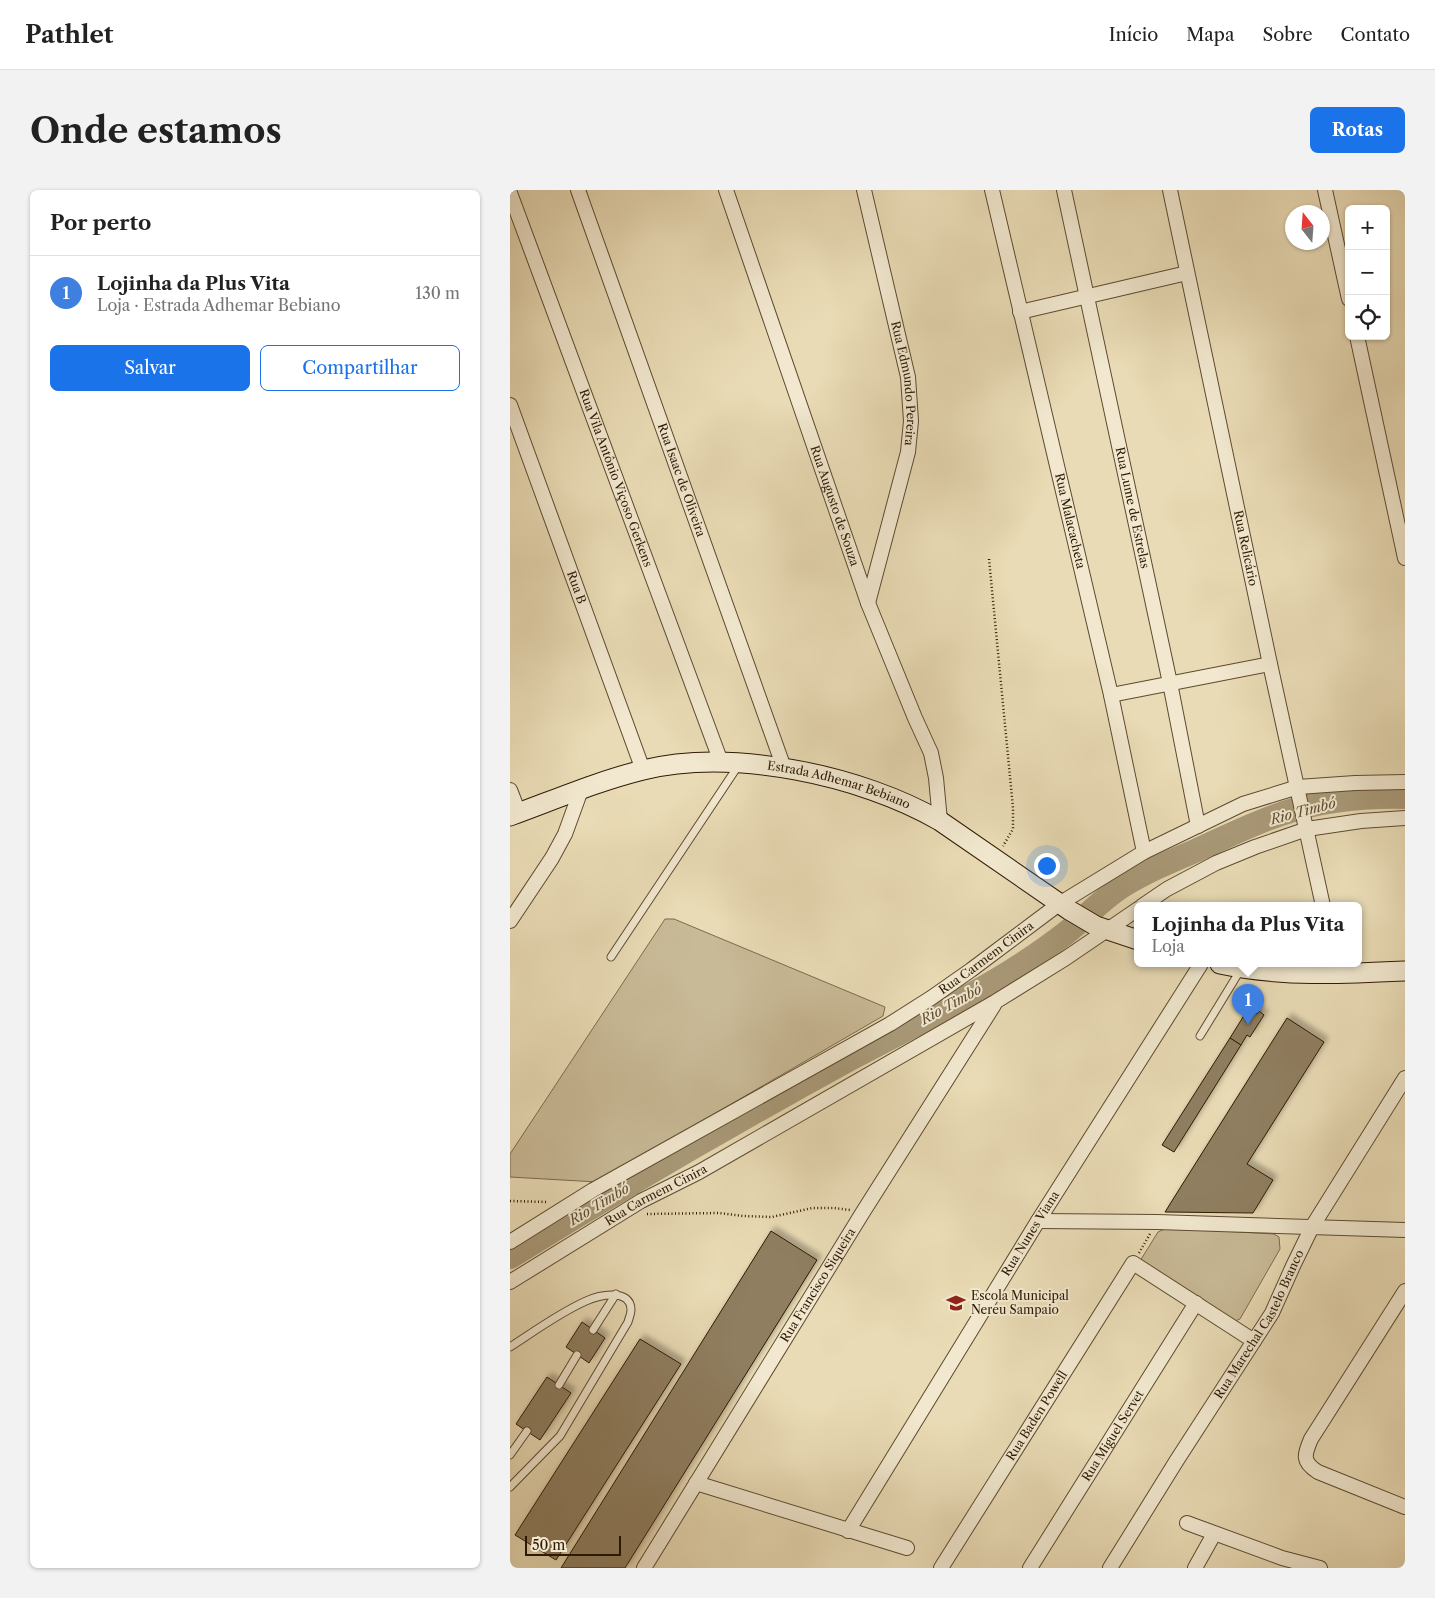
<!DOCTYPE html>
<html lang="pt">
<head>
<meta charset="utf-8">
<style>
	:root { --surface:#fff; --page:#f2f2f2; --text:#222; --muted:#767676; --line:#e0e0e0; --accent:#1a73e8 }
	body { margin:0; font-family:"Libre Caslon Text",serif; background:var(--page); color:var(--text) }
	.controls { position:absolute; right:15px; top:15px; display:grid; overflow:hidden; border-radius:8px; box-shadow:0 1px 4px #0004 }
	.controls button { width:45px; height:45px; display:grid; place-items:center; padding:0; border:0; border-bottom:1px solid var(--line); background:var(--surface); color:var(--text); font:25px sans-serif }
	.compass { position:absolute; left:775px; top:15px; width:45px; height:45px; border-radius:50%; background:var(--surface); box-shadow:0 1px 4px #0004; rotate:343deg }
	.scale { position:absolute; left:15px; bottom:12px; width:96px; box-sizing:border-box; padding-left:5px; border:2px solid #2e1a03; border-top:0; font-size:14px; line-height:18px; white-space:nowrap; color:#2e1a03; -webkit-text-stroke:4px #f1e8cf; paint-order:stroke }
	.you { position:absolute; left:536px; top:675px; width:18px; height:18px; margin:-12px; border:4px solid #fff; border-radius:50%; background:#1a73e8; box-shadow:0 0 0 8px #1a73e833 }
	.badge { display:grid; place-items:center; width:32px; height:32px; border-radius:50%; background:var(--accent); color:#fff; font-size:16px; font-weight:700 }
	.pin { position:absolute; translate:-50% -41px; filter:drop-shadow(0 1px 2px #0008) }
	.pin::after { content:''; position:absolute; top:26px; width:18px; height:15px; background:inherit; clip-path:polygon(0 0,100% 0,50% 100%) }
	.popup { position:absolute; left:624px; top:712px; width:228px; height:65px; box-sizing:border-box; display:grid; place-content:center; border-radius:8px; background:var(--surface); filter:drop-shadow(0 1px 4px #0005); font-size:16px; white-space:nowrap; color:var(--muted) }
	.popup b { font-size:19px; color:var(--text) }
	.popup::after { content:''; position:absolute; left:50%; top:100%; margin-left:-10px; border:10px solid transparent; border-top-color:var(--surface) }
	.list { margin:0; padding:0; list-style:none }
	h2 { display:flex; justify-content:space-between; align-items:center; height:65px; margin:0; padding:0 20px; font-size:21px }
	h2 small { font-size:16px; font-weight:400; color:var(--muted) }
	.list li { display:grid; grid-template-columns:32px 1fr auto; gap:15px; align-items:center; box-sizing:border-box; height:75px; padding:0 20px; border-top:1px solid var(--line) }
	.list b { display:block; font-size:19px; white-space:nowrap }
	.list p { margin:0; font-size:16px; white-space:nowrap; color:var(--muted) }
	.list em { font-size:16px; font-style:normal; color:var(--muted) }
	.actions { display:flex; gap:10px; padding:15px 20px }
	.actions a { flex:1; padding:11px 0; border:1px solid var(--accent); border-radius:8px; text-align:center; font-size:18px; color:var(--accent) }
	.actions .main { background:var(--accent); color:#fff }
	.icon { flex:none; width:28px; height:28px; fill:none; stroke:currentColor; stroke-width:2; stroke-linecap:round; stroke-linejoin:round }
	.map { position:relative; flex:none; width:895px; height:1378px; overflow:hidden; border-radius:8px }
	header { display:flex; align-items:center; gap:30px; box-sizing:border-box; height:70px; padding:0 25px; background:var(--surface); border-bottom:1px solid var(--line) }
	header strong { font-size:24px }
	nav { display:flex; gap:28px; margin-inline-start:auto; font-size:18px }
	.intro { display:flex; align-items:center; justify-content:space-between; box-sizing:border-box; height:120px; padding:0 30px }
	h1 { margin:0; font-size:35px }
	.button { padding:12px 22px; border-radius:8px; background:var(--accent); color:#fff; font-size:18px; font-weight:700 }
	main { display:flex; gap:30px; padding:0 30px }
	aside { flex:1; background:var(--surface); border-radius:8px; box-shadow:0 1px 4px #0004 }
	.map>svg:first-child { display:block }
	.green { fill:#c9ba97; stroke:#7c6a4d }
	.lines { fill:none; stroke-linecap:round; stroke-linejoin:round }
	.river { stroke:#a99978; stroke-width:24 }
	.building { fill:#8f7e60; stroke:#2e1a03; filter:url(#shadow) }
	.lane-casing { stroke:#5d4a30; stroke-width:9 }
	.street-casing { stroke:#5d4a30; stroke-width:16 }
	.secondary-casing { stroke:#2e1a03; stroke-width:21 }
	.path { stroke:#2e1a03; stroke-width:2.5; stroke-dasharray:1 2.5; stroke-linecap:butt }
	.lane { stroke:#f1e8cf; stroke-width:7 }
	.street { stroke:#f1e8cf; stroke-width:14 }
	.secondary { stroke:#f1e8cf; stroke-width:19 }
	.labels { text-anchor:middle; stroke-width:4; stroke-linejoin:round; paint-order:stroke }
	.street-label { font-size:12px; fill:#2e1a03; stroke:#f1e8cf }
	.poi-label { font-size:12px; fill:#2e1a03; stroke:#f1e8cf; text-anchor:start }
	.water-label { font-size:14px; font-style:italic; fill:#5f4d32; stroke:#f1e8cf }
</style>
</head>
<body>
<header>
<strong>Pathlet</strong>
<nav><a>Início</a><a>Mapa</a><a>Sobre</a><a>Contato</a></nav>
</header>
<div class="intro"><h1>Onde estamos</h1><a class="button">Rotas</a></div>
<main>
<aside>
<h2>Por perto<small></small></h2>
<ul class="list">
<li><span class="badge" style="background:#3f7fe0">1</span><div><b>Lojinha da Plus Vita</b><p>Loja · Estrada Adhemar Bebiano</p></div><em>130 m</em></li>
</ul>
<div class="actions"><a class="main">Salvar</a><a>Compartilhar</a></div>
</aside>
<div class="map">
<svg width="895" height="1378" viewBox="0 0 895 1378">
	<defs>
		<filter id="shadow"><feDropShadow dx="4.5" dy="-4.5" stdDeviation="2.5" flood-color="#0004"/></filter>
	</defs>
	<rect width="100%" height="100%" fill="#e9dbb5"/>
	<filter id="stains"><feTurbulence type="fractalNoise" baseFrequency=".004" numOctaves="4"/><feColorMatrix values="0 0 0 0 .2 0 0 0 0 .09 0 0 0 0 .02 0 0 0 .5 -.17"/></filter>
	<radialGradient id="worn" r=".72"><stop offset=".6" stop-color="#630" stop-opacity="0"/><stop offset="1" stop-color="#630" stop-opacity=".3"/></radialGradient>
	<!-- green -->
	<g class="green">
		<polygon points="155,729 164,729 375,817 373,826 87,992 0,987 0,964"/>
		<polygon points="657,1038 764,1044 769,1047 770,1059 730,1129 725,1131 720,1129 630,1071 648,1042"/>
	</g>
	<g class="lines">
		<!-- river -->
		<path class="river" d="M0,1067C111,998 225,932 340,869C378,849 416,830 453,809C488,790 524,768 556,743C575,728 591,710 611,697C635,682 659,672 685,661C714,648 743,633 774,623C813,610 854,606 895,607"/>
	</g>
	<!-- building -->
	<g class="building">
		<polygon points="738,819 747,824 749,821 754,825 740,847 737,845 731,855 720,848"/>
		<polygon points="777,828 814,852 737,974 763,990 743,1023 655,1022"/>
		<polygon points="720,848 731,855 664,962 652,955"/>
		<polygon points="261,1041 307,1070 115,1378 51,1378"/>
		<polygon points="72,1132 95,1148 79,1173 56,1157"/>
		<polygon points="130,1149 171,1174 46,1370 5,1345"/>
		<polygon points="37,1187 61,1203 30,1250 6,1234"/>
	</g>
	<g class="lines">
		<!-- lane casing -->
		<g class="lane-casing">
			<g id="lane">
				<polyline points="101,767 228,576"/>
				<polyline points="690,846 731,779"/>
				<polyline points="83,1140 106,1104"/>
				<path d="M0,1157C25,1141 49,1123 76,1111C89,1105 121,1098 121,1120C121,1124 119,1128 118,1132L50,1246L0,1297"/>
				<polyline points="49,1195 67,1165"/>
				<polyline points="0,1265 17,1241"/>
			</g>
		</g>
		<!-- street casing -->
		<g class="street-casing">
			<g id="street">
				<path id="s1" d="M68,0L274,578"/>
				<path id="s2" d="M216,0L358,413L405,528L421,563L426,588L430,631"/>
				<path id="s3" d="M354,0L398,187L401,231L398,262L358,413"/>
				<path id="s4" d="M482,0L601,505L634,662"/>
				<path id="s5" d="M554,0L660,493L688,636"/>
				<path id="s6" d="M660,0L760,474L813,716"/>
				<polyline points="815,0 839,109"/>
				<path id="s7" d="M0,3L211,572"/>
				<polyline points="510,122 677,83"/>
				<polyline points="847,146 895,368"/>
				<path id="s8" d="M0,215L133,580"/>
				<polyline points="601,505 760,474"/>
				<polyline points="0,600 9,623"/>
				<polyline points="632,716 657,699 706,673 745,657 797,639 851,631 895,628"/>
				<polyline points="0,731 42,668 55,644 71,600"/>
				<polyline points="528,1031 647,1032 895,1040"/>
				<path id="s9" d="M0,1052L83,1000L380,834L421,808L461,780L549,714L634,662L733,614L788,597L845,593L895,592"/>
				<path id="s10" d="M0,1092L131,1011L189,982L485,812L556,768L628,719"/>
				<path d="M895,1101L801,1249C794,1265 792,1272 808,1282L895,1317"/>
				<polyline points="186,1293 397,1358"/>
				<polyline points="677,1333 772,1368 810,1378"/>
				<path id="s11" d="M338,1341L528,1031L691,774"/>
				<path id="s12" d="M134,1378L353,1022L484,815"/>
				<path id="s13" d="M431,1378L623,1073L744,1151"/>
				<path id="s14" d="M520,1378L686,1113"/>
				<path id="s15" d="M600,1378L667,1270L762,1123L783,1076L802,1037L895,888"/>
				<polyline points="685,1378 704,1344"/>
			</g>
		</g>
		<!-- secondary casing -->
		<g class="secondary-casing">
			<g id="secondary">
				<path id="s16" d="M0,626C44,610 88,591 133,580C222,558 351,585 430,631L559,720L586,736L628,750"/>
				<path d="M710,774C771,787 833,784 895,781"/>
			</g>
		</g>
		<!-- path -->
		<g class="path">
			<polyline points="479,369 503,618 503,639 493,656"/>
			<polyline points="0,1011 38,1012"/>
			<polyline points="83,1014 94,1019"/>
			<polyline points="137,1024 209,1023 233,1026 262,1027 302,1018 324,1018 340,1020"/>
			<polyline points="629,1063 640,1044"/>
		</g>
		<!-- lane -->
		<use href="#lane" class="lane"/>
		<!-- street -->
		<use href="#street" class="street"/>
		<!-- secondary -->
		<use href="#secondary" class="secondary"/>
	</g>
	<!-- icons -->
	<defs>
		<g id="school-bare" transform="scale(1.5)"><path d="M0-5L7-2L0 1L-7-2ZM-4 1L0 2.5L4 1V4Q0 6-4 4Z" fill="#8f2418" stroke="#f1e8cf" stroke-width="2.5" paint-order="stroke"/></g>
	</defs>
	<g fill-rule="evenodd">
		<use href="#school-bare" x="446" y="1113"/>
	</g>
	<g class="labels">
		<!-- street labels -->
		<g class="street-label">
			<text dy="4" stroke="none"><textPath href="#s3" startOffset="198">Rua Edmundo Pereira</textPath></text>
			<text dy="4" stroke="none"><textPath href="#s7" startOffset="304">Rua Vila Antônio Viçoso Gerkens</textPath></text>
			<text dy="4" stroke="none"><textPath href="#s1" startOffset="308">Rua Isaac de Oliveira</textPath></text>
			<text dy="4" stroke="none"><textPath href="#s2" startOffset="334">Rua Augusto de Souza</textPath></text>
			<text dy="4" stroke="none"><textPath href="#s5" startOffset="325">Rua Lume de Estrelas</textPath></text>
			<text dy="4" stroke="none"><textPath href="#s4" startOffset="340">Rua Malacacheta</textPath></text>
			<text dy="4" stroke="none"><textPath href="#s6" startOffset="366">Rua Relicário</textPath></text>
			<text dy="4" stroke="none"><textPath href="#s8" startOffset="194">Rua B</textPath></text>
			<text dy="4" stroke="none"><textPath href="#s16" startOffset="340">Estrada Adhemar Bebiano</textPath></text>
			<text dy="4" stroke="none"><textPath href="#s9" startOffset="555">Rua Carmem Cinira</textPath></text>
			<text dy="4" stroke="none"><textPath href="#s10" startOffset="170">Rua Carmem Cinira</textPath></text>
			<text dy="4" stroke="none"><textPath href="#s11" startOffset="349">Rua Nunes Viana</textPath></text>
			<text dy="4" stroke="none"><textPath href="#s12" startOffset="332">Rua Francisco Siqueira</textPath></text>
			<text dy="4" stroke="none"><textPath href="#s15" startOffset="286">Rua Marechal Castelo Branco</textPath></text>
			<text dy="4" stroke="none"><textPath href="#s13" startOffset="180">Rua Baden Powell</textPath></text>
			<text dy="4" stroke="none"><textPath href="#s14" startOffset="156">Rua Miguel Servet</textPath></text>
		</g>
		<!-- poi labels -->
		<g class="poi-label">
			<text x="461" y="1110">Escola Municipal<tspan x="461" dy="14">Nereu Sampaio</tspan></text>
		</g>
		<!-- water labels -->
		<g class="water-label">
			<text transform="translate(793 621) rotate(-15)" y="5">Rio Timbó</text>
			<text transform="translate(441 814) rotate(-29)" y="5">Rio Timbó</text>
			<text transform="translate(89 1014) rotate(-31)" y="5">Rio Timbó</text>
		</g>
	</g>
	<rect width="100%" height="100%" filter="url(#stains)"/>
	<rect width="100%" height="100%" fill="url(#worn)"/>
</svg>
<div class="controls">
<button>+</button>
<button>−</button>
<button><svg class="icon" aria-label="locate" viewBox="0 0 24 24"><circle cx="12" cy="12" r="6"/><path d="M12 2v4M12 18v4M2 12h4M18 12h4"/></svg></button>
</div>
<svg class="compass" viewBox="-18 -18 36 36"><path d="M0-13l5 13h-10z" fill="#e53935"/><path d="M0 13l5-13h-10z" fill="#767676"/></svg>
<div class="scale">50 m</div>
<div class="you"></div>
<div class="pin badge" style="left:738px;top:835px;background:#3f7fe0">1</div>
<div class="popup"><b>Lojinha da Plus Vita</b>Loja</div>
</div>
</main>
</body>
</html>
